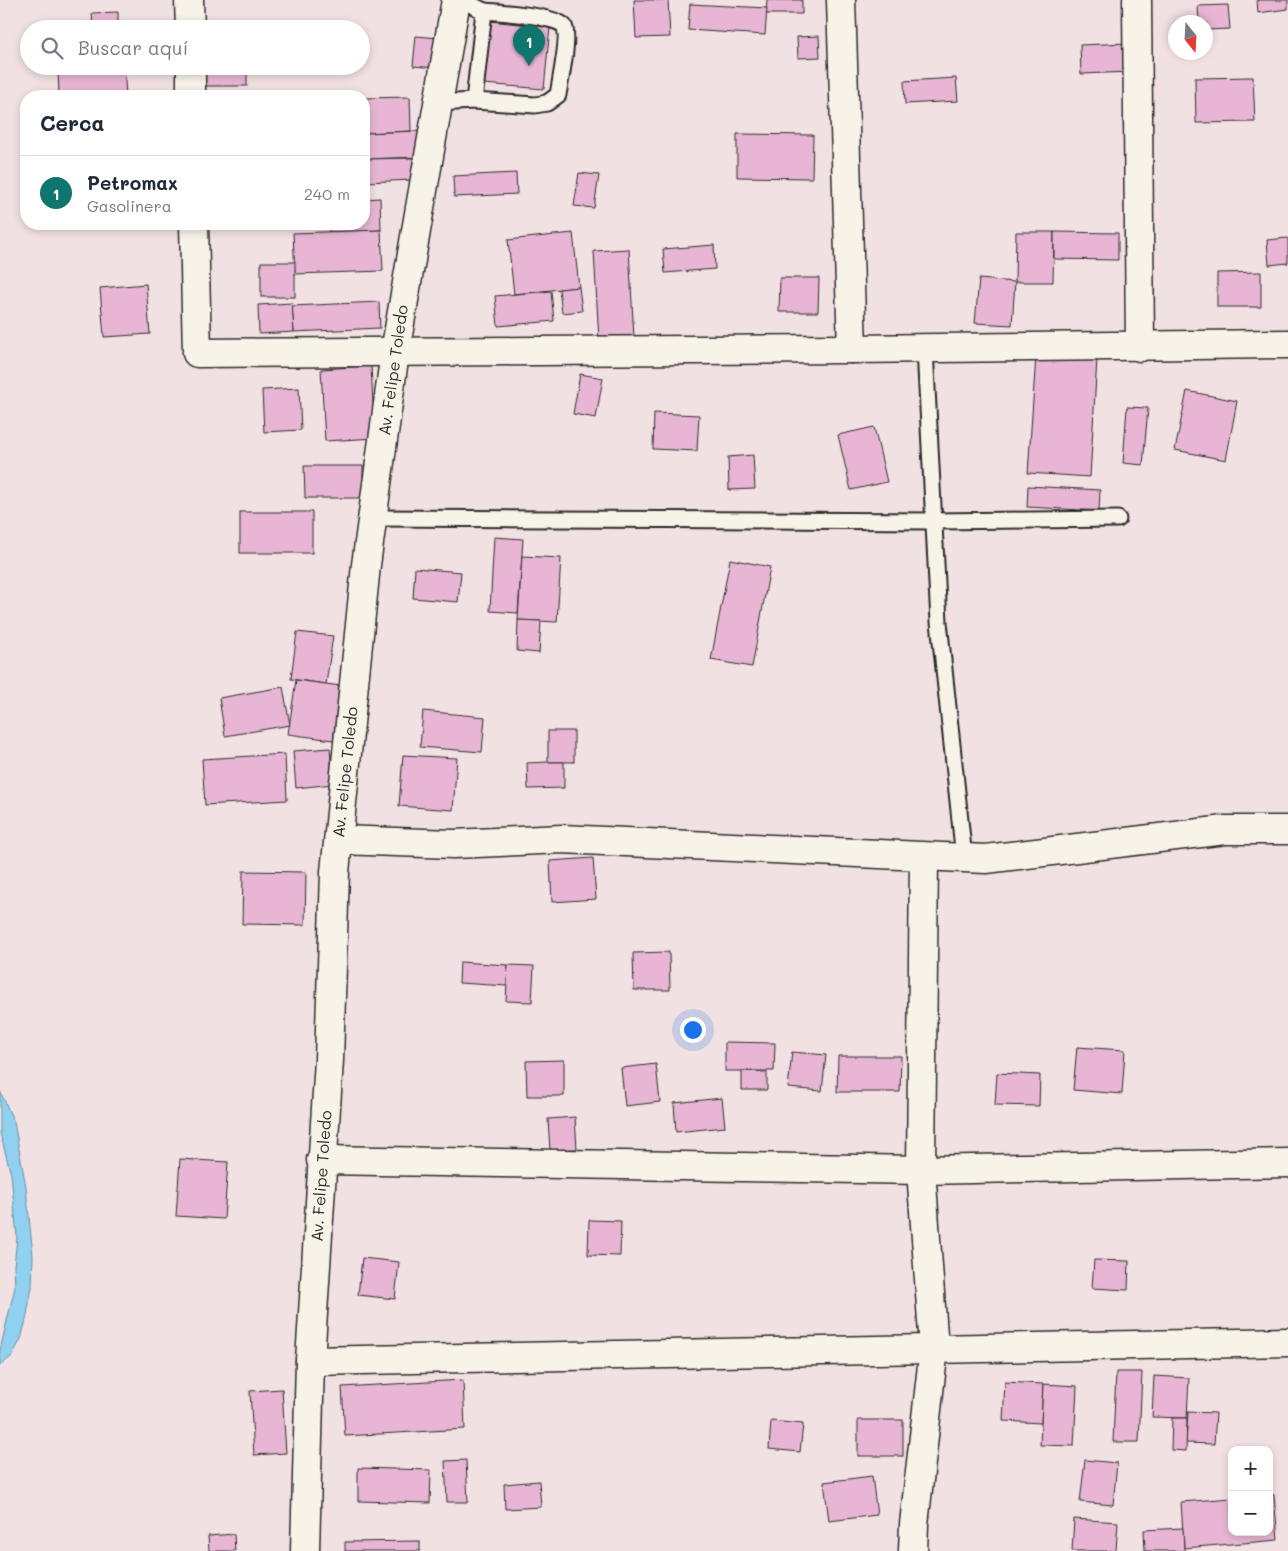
<!DOCTYPE html>
<html lang="es">
<head>
<meta charset="utf-8">
<style>
	:root { --surface:#fff; --page:#f6f6f7; --text:#1f2937; --muted:#747a83; --line:#e0e1e3; --accent:#0f766e }
	body { margin:0; font-family:Mali,sans-serif; background:var(--page); color:var(--text) }
	.controls { position:absolute; right:15px; bottom:15px; display:grid; overflow:hidden; border-radius:10px; box-shadow:0 2px 8px #0003 }
	.controls button { width:45px; height:45px; display:grid; place-items:center; padding:0; border:0; border-bottom:1px solid var(--line); background:var(--surface); color:var(--text); font:25px sans-serif }
	.compass { position:absolute; left:1168px; top:15px; width:45px; height:45px; border-radius:50%; background:var(--surface); box-shadow:0 2px 8px #0003; rotate:162deg }
	.you { position:absolute; left:692px; top:1029px; width:18px; height:18px; margin:-12px; border:4px solid #fff; border-radius:50%; background:#1a73e8; box-shadow:0 0 0 8px #1a73e833 }
	.badge { display:grid; place-items:center; width:32px; height:32px; border-radius:50%; background:var(--accent); color:#fff; font-size:16px; font-weight:700 }
	.pin { position:absolute; translate:-50% -41px; filter:drop-shadow(0 1px 2px #0008) }
	.pin::after { content:''; position:absolute; top:26px; width:18px; height:15px; background:inherit; clip-path:polygon(0 0,100% 0,50% 100%) }
	.list { margin:0; padding:0; list-style:none }
	h2 { display:flex; justify-content:space-between; align-items:center; height:65px; margin:0; padding:0 20px; font-size:21px }
	h2 small { font-size:16px; font-weight:400; color:var(--muted) }
	.list li { display:grid; grid-template-columns:32px 1fr auto; gap:15px; align-items:center; box-sizing:border-box; height:75px; padding:0 20px; border-top:1px solid var(--line) }
	.list b { display:block; font-size:19px; white-space:nowrap }
	.list p { margin:0; font-size:16px; white-space:nowrap; color:var(--muted) }
	.list em { font-size:16px; font-style:normal; color:var(--muted) }
	.icon { flex:none; width:28px; height:28px; fill:none; stroke:currentColor; stroke-width:2; stroke-linecap:round; stroke-linejoin:round }
	.map { position:relative; flex:none; width:1288px; height:1551px; overflow:hidden }
	.search { position:absolute; background:var(--surface); box-shadow:0 2px 8px #0003; left:20px; top:20px; width:350px; height:55px; display:flex; align-items:center; gap:12px; box-sizing:border-box; padding:0 18px; border-radius:28px; color:var(--muted); font-size:19px }
	.panel { position:absolute; background:var(--surface); box-shadow:0 2px 8px #0003; left:20px; top:90px; width:350px; height:140px; border-radius:20px }
	.map>svg:first-child { display:block }
	.water { fill:#90d1f1; stroke:#688fa2 }
	.building { fill:#e8b6d4; stroke:#2b2b2b }
	.lines { fill:none; stroke-linecap:round; stroke-linejoin:round }
	.lane-casing { stroke:#2b2b2b; stroke-width:19 }
	.street-casing { stroke:#2b2b2b; stroke-width:31 }
	.secondary-casing { stroke:#2b2b2b; stroke-width:31 }
	.lane { stroke:#f7f3e8; stroke-width:15 }
	.street { stroke:#f7f3e8; stroke-width:28 }
	.secondary { stroke:#f7f3e8; stroke-width:28 }
	.labels { text-anchor:middle; stroke-width:5; stroke-linejoin:round; paint-order:stroke }
	.street-label { font-size:16px; fill:#2b2b2b; stroke:#f7f3e8 }
</style>
</head>
<body>
<div class="map">
<svg width="1288" height="1551" viewBox="0 0 1288 1551">
	<rect width="100%" height="100%" fill="#f2e1e2"/>
	<filter id="ink" filterUnits="userSpaceOnUse"><feTurbulence type="fractalNoise" baseFrequency=".02" numOctaves="2"/><feDisplacementMap in="SourceGraphic" scale="10" xChannelSelector="R" yChannelSelector="G"/><feConvolveMatrix kernelMatrix="1 2 1 2 8 2 1 2 1" color-interpolation-filters="sRGB"/></filter>
	<g filter="url(#ink)">
		<!-- water -->
		<polygon class="water" points="0,1091 14,1122 26,1187 33,1256 32,1287 26,1320 21,1339 12,1356 0,1366 0,1350 15,1287 14,1266 17,1237 11,1174 0,1133"/>
		<!-- building -->
		<g class="building">
			<polygon points="634,0 668,0 670,37 636,38"/>
			<polygon points="767,0 802,0 802,14 766,14"/>
			<polygon points="1257,0 1288,0 1288,9 1258,13"/>
			<polygon points="690,4 767,8 765,35 688,30"/>
			<polygon points="1228,5 1230,29 1206,30 1206,22 1199,22 1198,6"/>
			<polygon points="118,12 118,29 93,29 92,13"/>
			<polygon points="489,21 550,27 544,89 484,84"/>
			<rect x="204" y="27" width="44" height="2"/>
			<polygon points="416,36 439,38 436,68 413,66"/>
			<polygon points="819,36 820,57 798,58 797,37"/>
			<polygon points="1129,43 1130,72 1081,74 1080,45"/>
			<polygon points="100,66 124,66 126,96 59,96 58,69"/>
			<rect x="203" y="66" width="44" height="20"/>
			<polygon points="1253,77 1255,122 1196,123 1195,78"/>
			<polygon points="956,78 958,101 905,104 904,81"/>
			<polygon points="410,97 411,131 364,133 364,98"/>
			<polygon points="419,131 419,157 364,159 364,133"/>
			<polygon points="737,134 813,135 812,178 737,177"/>
			<polygon points="413,158 413,180 366,182 365,159"/>
			<polygon points="516,173 517,194 454,197 453,176"/>
			<polygon points="579,173 599,175 594,208 574,206"/>
			<polygon points="380,198 381,230 329,232 329,224 364,224 364,199"/>
			<polygon points="381,230 383,271 295,274 293,233"/>
			<polygon points="1016,232 1054,232 1053,282 1015,282"/>
			<polygon points="1054,232 1118,233 1118,260 1054,259"/>
			<polygon points="573,233 579,287 514,294 508,240"/>
			<polygon points="1288,238 1288,263 1269,265 1267,240"/>
			<polygon points="714,245 715,269 665,273 663,249"/>
			<polygon points="629,249 634,338 599,341 594,251"/>
			<rect x="261" y="262" width="34" height="35"/>
			<polygon points="1261,272 1261,307 1217,307 1217,273"/>
			<polygon points="780,278 819,278 818,312 779,312"/>
			<polygon points="979,279 1015,282 1012,325 975,323"/>
			<polygon points="146,284 150,334 104,337 100,288"/>
			<polygon points="579,287 582,311 562,313 559,289"/>
			<polygon points="551,291 554,321 498,326 495,296"/>
			<polygon points="379,302 380,328 294,332 292,306"/>
			<polygon points="292,303 294,332 259,334 258,305"/>
			<polygon points="1036,356 1097,359 1090,477 1028,473"/>
			<polygon points="371,366 375,438 325,441 321,369"/>
			<polygon points="580,374 603,378 596,418 573,414"/>
			<polygon points="299,388 301,430 264,432 262,390"/>
			<polygon points="1187,391 1237,401 1226,460 1175,450"/>
			<polygon points="1127,407 1148,408 1143,465 1123,463"/>
			<polygon points="654,413 699,415 697,451 653,449"/>
			<polygon points="874,427 887,482 851,490 838,435"/>
			<polygon points="753,455 755,489 729,490 728,457"/>
			<polygon points="304,466 363,466 363,498 305,498"/>
			<polygon points="1028,486 1100,490 1099,511 1027,507"/>
			<rect x="240" y="512" width="72" height="41"/>
			<polygon points="494,537 523,539 518,613 490,611"/>
			<polygon points="522,556 561,558 557,622 518,620"/>
			<polygon points="730,559 770,567 752,667 711,660"/>
			<polygon points="415,568 461,572 458,602 413,598"/>
			<polygon points="518,620 541,621 539,653 517,651"/>
			<polygon points="297,632 333,636 326,684 291,679"/>
			<polygon points="296,680 341,686 333,740 288,734"/>
			<polygon points="283,687 290,725 225,736 219,698"/>
			<polygon points="423,711 485,717 482,752 420,747"/>
			<rect x="548" y="731" width="26" height="31"/>
			<polygon points="330,748 333,784 296,788 293,751"/>
			<polygon points="285,754 287,800 205,805 202,759"/>
			<polygon points="403,755 457,758 453,810 399,806"/>
			<polygon points="548,762 564,762 564,788 528,789 527,763"/>
			<polygon points="593,858 596,899 552,902 550,861"/>
			<polygon points="243,871 306,872 305,925 242,924"/>
			<polygon points="669,952 670,990 634,990 633,953"/>
			<polygon points="460,962 508,965 507,986 459,983"/>
			<polygon points="508,965 534,966 532,1002 506,1001"/>
			<polygon points="725,1042 775,1043 774,1071 725,1071"/>
			<polygon points="1077,1047 1125,1050 1122,1094 1073,1090"/>
			<polygon points="792,1052 826,1055 822,1091 788,1088"/>
			<polygon points="838,1056 901,1056 900,1092 837,1092"/>
			<polygon points="564,1060 564,1096 527,1096 526,1061"/>
			<polygon points="656,1064 660,1102 625,1106 621,1068"/>
			<polygon points="742,1071 767,1072 767,1090 742,1090"/>
			<polygon points="997,1073 1040,1075 1039,1106 995,1105"/>
			<polygon points="722,1098 725,1127 676,1132 674,1103"/>
			<polygon points="575,1117 577,1149 550,1150 548,1119"/>
			<polygon points="180,1159 228,1162 224,1219 176,1216"/>
			<polygon points="589,1220 621,1221 620,1256 588,1255"/>
			<polygon points="362,1258 399,1262 395,1299 358,1295"/>
			<polygon points="1094,1260 1129,1261 1128,1290 1092,1288"/>
			<polygon points="1116,1372 1142,1372 1139,1442 1113,1442"/>
			<polygon points="1154,1376 1189,1378 1187,1418 1152,1417"/>
			<polygon points="463,1380 465,1429 345,1436 342,1387"/>
			<polygon points="1005,1382 1043,1384 1041,1423 1003,1421"/>
			<polygon points="1043,1384 1077,1386 1074,1446 1040,1445"/>
			<polygon points="282,1389 286,1453 254,1455 250,1391"/>
			<polygon points="1188,1412 1216,1413 1214,1444 1186,1443"/>
			<polygon points="1172,1418 1187,1418 1186,1451 1171,1450"/>
			<rect x="858" y="1420" width="45" height="36"/>
			<polygon points="771,1421 803,1424 800,1452 769,1449"/>
			<polygon points="466,1460 468,1502 447,1502 445,1461"/>
			<polygon points="1085,1460 1117,1463 1113,1505 1080,1502"/>
			<polygon points="358,1468 431,1470 430,1503 358,1501"/>
			<polygon points="872,1476 877,1515 829,1521 824,1482"/>
			<polygon points="539,1481 541,1507 505,1509 504,1484"/>
			<polygon points="1269,1495 1274,1495 1278,1540 1184,1548 1181,1502 1232,1498 1232,1532 1269,1532"/>
			<polygon points="1074,1519 1118,1522 1116,1551 1072,1551"/>
			<polygon points="1183,1528 1184,1551 1145,1551 1144,1530"/>
			<polygon points="234,1534 235,1551 209,1551 208,1536"/>
			<polygon points="420,1541 420,1551 345,1551 345,1542"/>
		</g>
		<g class="lines">
			<!-- lane casing -->
			<g class="lane-casing">
				<g id="lane">
					<path d="M474,101L535,105L547,103L558,95C560,82 570,35 564,26C557,16 499,12 484,11"/>
					<polyline points="438,103 474,101 484,11 462,0"/>
					<polyline points="925,349 939,622 964,858"/>
					<polyline points="373,518 934,521 1118,519"/>
				</g>
			</g>
			<!-- street casing -->
			<g class="street-casing">
				<g id="street">
					<polyline points="189,0 190,29"/>
					<polyline points="841,0 852,349"/>
					<polyline points="1137,0 1140,347"/>
					<polyline points="191,66 191,96"/>
					<polyline points="194,224 197,353 852,349 1288,344"/>
					<polyline points="339,840 454,844 562,839 986,859 1225,830 1288,830"/>
					<polyline points="321,1160 921,1170 1288,1163"/>
					<polyline points="310,1361 1288,1342"/>
					<polyline points="913,1551 914,1524 934,1348 921,1170 924,857"/>
				</g>
			</g>
			<!-- secondary casing -->
			<g class="secondary-casing">
				<polyline id="secondary" points="305,1551 310,1361 329,1060 335,872 366,565 395,352 456,0"/>
			</g>
			<!-- lane -->
			<use href="#lane" class="lane"/>
			<!-- street -->
			<use href="#street" class="street"/>
			<!-- secondary -->
			<use href="#secondary" class="secondary"/>
		</g>
	</g>
	<g class="labels">
		<!-- street labels -->
		<g class="street-label">
			<text transform="translate(393 370) rotate(-82)" y="6">Av. Felipe Toledo</text>
			<text transform="translate(345 772) rotate(-84)" y="6">Av. Felipe Toledo</text>
			<text transform="translate(321 1176) rotate(-86)" y="6">Av. Felipe Toledo</text>
		</g>
	</g>
</svg>
<div class="controls">
<button>+</button>
<button>−</button>
</div>
<svg class="compass" viewBox="-18 -18 36 36"><path d="M0-13l5 13h-10z" fill="#e53935"/><path d="M0 13l5-13h-10z" fill="#747a83"/></svg>
<div class="you"></div>
<div class="pin badge" style="left:529px;top:66px">1</div>
<div class="search"><svg class="icon" aria-label="search" viewBox="0 0 24 24"><circle cx="10" cy="10" r="6"/><path d="M15 15l6 6"/></svg>Buscar aquí</div>
<section class="panel">
<h2>Cerca<small></small></h2>
<ul class="list">
<li><span class="badge">1</span><div><b>Petromax</b><p>Gasolinera</p></div><em>240 m</em></li>
</ul>
</section>
</div>
</body>
</html>
